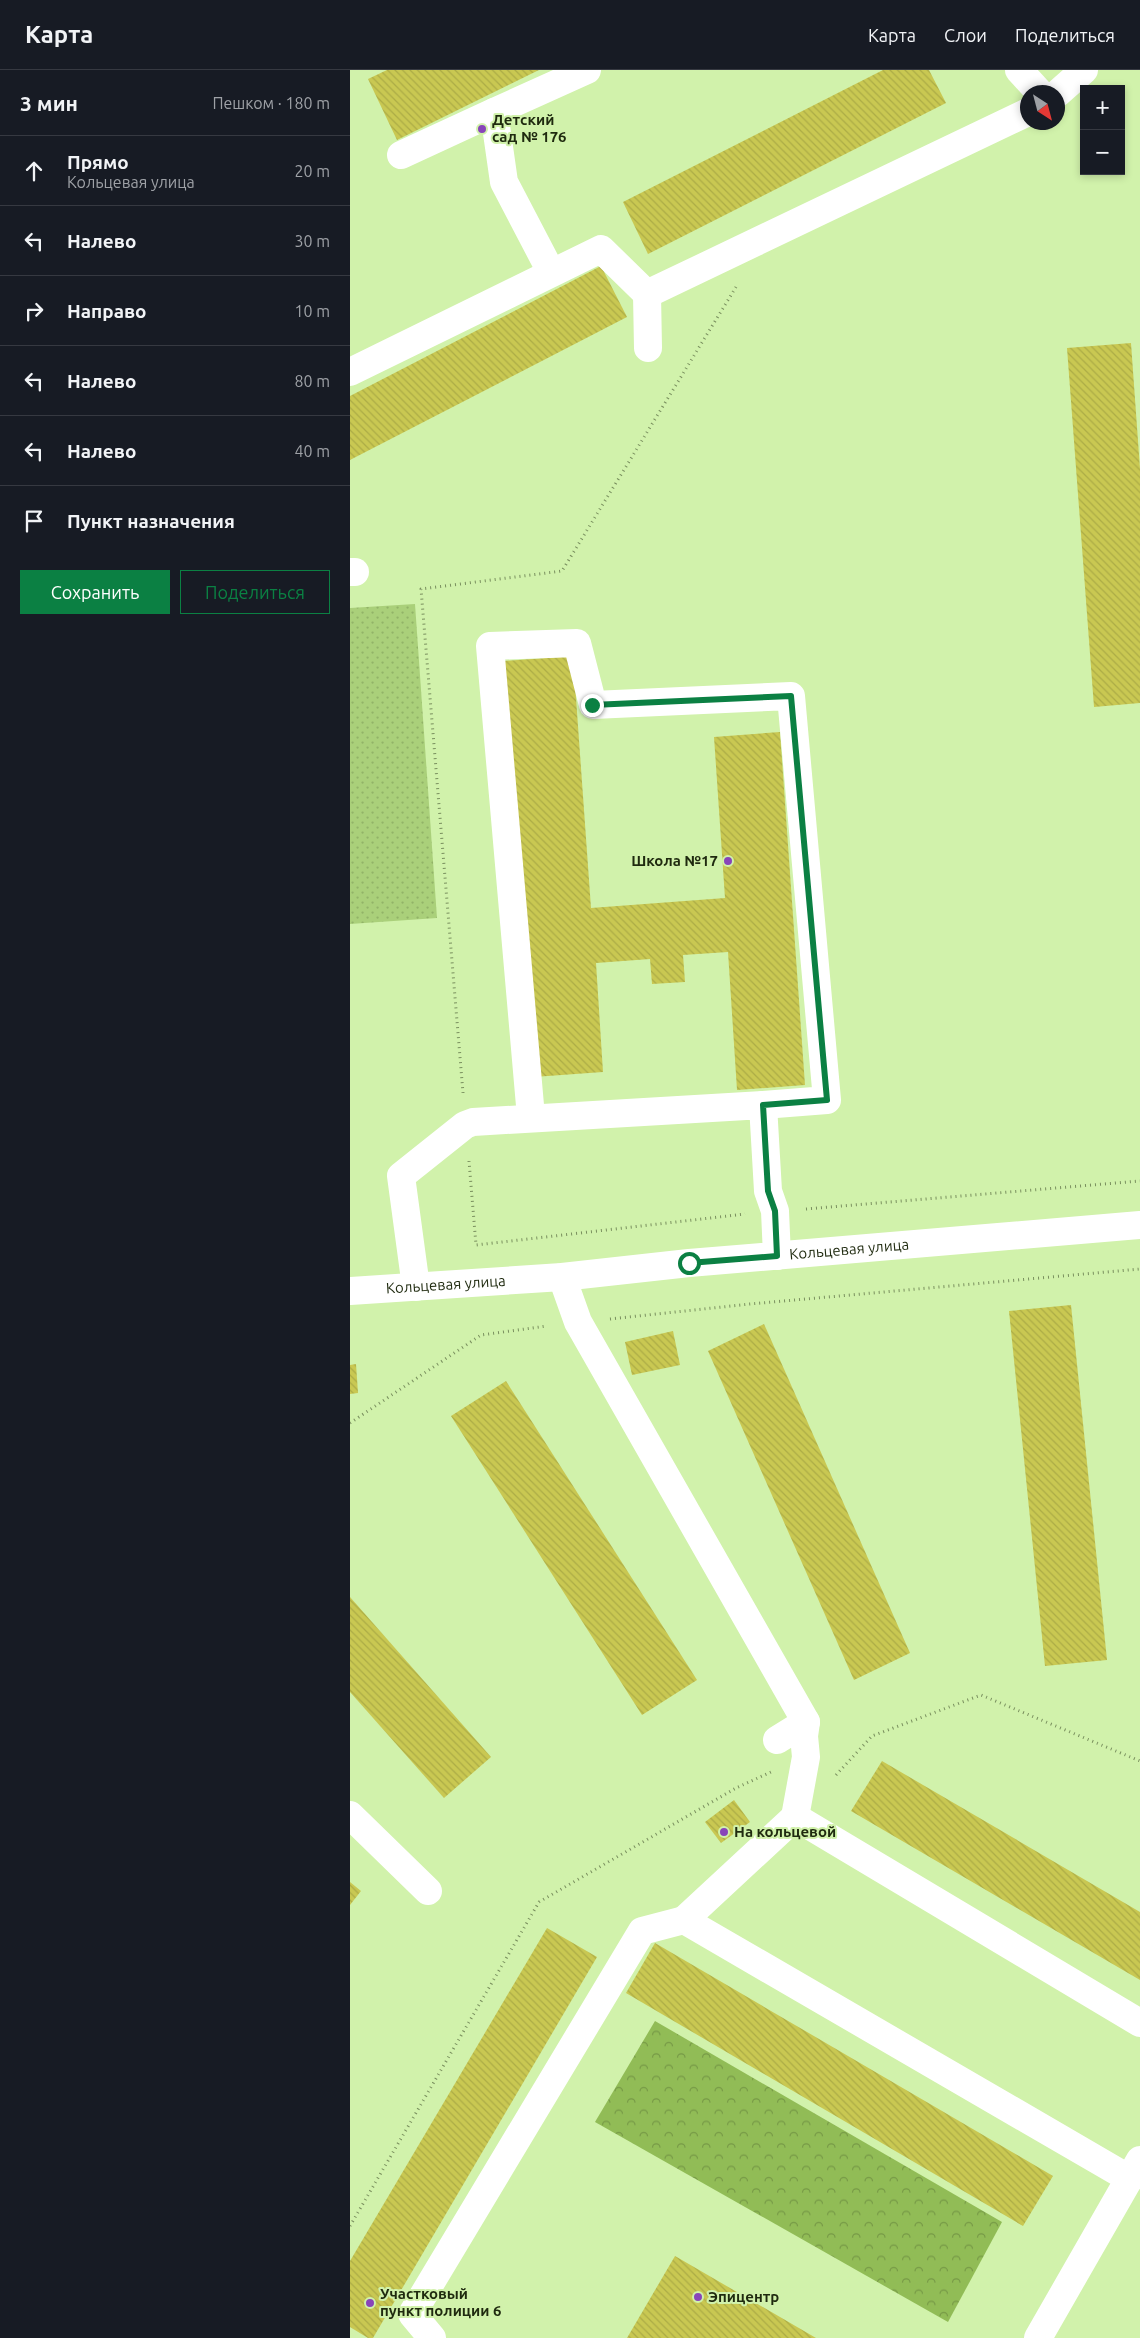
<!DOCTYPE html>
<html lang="ru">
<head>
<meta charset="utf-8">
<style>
	:root { --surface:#171b24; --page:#20242c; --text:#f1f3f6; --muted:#9ea1a6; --line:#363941; --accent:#0b8043 }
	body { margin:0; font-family:Ubuntu,sans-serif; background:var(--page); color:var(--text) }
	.controls { position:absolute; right:15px; top:15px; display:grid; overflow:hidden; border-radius:0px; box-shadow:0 2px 8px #0003 }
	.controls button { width:45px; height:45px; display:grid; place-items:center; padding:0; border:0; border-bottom:1px solid var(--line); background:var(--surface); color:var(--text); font:25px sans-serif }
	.compass { position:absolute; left:670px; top:15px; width:45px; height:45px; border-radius:50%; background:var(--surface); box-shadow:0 2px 8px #0003; rotate:144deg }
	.stop { position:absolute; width:15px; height:15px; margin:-11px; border:4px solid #0b8043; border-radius:50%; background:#fff }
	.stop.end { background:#0b8043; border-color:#fff; box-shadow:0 1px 5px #0008 }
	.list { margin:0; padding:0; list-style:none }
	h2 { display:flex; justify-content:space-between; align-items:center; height:65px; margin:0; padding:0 20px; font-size:21px }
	h2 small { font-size:16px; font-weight:400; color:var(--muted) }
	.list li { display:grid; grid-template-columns:32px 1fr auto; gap:15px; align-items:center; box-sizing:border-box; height:70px; padding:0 20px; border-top:1px solid var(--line) }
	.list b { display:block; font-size:19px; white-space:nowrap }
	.list p { margin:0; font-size:16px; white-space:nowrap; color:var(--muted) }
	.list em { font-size:16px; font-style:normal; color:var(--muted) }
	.actions { display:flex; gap:10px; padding:15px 20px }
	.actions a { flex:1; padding:11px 0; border:1px solid var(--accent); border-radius:0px; text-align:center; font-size:18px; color:var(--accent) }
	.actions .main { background:var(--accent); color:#fff }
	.icon { flex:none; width:28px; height:28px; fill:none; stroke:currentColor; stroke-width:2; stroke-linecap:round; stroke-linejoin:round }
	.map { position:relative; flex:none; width:790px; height:2268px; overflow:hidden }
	header { display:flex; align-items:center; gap:30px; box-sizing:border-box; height:70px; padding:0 25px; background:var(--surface); border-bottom:1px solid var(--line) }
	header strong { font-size:24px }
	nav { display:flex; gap:28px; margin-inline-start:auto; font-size:18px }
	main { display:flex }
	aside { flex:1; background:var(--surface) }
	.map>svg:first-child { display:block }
	.forest { fill:url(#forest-crowns) }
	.park { fill:url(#park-dots) }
	.building { fill:url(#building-back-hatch) }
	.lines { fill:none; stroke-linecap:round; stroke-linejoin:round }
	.path { stroke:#798f5e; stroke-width:3; stroke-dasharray:1 4; stroke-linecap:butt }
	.minor { stroke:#fff; stroke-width:28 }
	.route { stroke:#0b8043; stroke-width:6 }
	.poi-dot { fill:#8845b9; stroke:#d1f2ab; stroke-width:2 }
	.labels { text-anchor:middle; stroke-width:4; stroke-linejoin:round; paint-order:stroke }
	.poi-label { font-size:15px; font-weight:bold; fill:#1f2a0f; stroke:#d1f2ab; text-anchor:start }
	.street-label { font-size:15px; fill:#1f2a0f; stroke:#d1f2ab }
</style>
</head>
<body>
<header>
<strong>Карта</strong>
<nav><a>Карта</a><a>Слои</a><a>Поделиться</a></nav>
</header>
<main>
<aside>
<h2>3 мин<small>Пешком · 180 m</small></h2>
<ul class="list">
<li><svg class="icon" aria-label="ahead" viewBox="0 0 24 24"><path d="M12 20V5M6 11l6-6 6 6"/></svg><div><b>Прямо</b><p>Кольцевая улица</p></div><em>20 m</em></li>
<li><svg class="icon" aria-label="left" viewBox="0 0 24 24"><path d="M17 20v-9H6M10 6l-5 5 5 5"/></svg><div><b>Налево</b></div><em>30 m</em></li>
<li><svg class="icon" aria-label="right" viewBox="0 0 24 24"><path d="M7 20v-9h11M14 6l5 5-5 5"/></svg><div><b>Направо</b></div><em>10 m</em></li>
<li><svg class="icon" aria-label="left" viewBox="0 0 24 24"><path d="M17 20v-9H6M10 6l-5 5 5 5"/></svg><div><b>Налево</b></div><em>80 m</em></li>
<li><svg class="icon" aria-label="left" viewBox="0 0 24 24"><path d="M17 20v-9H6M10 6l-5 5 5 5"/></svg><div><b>Налево</b></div><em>40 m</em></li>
<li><svg class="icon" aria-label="arrive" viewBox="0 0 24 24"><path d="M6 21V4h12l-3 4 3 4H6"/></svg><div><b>Пункт назначения</b></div></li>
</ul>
<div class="actions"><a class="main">Сохранить</a><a>Поделиться</a></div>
</aside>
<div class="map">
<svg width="790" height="2268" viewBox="0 0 790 2268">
	<defs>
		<pattern id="forest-crowns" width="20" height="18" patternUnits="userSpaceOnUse" patternTransform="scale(1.25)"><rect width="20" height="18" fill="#91bc56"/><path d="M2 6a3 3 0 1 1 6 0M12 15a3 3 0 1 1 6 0" fill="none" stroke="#769946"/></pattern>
		<pattern id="park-dots" width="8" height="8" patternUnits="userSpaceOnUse" patternTransform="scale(1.25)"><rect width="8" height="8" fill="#aad07a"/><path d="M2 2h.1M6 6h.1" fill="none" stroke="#92b368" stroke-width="1.8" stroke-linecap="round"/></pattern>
		<pattern id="building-back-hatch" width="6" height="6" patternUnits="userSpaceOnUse" patternTransform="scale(1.25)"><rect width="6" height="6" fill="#c9c852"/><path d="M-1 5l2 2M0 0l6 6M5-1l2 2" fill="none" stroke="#acac46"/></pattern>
	</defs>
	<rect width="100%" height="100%" fill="#d1f2ab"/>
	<!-- forest -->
	<polygon class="forest" points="305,1951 652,2152 598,2252 245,2052"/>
	<!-- park -->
	<polygon class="park" points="65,534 87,848 0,854 0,538"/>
	<!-- building -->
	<g class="building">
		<polygon points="37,0 189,0 47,70 18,9"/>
		<polygon points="533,0 579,0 596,33 298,184 273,132"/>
		<polygon points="251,196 277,247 0,390 0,326"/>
		<polygon points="781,273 790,399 790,633 744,637 717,278"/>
		<polygon points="223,586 241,838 375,828 364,667 430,662 455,1015 387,1020 378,882 333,885 335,912 302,914 300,889 246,893 253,1002 184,1007 154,591"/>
		<polygon points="721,1235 757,1590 695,1596 659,1241"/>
		<polygon points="414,1254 560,1583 504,1610 358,1281"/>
		<polygon points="323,1261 330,1295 282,1305 275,1272"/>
		<polygon points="6,1294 8,1323 0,1324 0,1295"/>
		<polygon points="156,1311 347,1610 292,1645 101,1346"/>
		<polygon points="0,1527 141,1687 94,1728 0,1622"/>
		<polygon points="532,1691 790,1842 790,1910 501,1741"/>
		<polygon points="384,1730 400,1752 371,1773 355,1752"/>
		<polygon points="0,1812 11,1821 0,1835"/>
		<polygon points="197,1858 247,1887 23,2268 18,2268 0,2257 0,2191"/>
		<polygon points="305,1873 703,2106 673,2156 276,1923"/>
		<polygon points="325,2186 466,2268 277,2268"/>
	</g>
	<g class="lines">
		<!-- path -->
		<g class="path">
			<polyline points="113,1023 71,519 212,501 386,217"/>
			<polyline points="119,1091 126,1175 395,1144"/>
			<polyline points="456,1139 790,1111"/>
			<polyline points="260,1249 400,1234 790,1199"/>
			<polyline points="0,1353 131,1265 197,1256"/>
			<polyline points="486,1705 522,1666 631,1625 790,1691"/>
			<polyline points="0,2156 189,1832 386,1718 421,1702"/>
		</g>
		<!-- minor -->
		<g class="minor">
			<polyline points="669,0 689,22"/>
			<polyline points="708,23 734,0"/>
			<polyline points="51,85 144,42"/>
			<polyline points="201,202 154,112 144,42 237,0"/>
			<polyline points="297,224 298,278"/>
			<polyline points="0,302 251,179 297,224 678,42"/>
			<polyline points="0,502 5,502"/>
			<polyline points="181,1047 140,576 227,573 243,635 441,626 477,1030 413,1035"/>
			<polyline points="212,1207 228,1252 456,1652 454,1666 456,1687 445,1747"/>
			<polyline points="66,1217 51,1106 115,1055 123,1052 413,1035 418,1121 425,1141 427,1186"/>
			<path id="s1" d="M0,1221L212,1207L339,1193L790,1155"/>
			<polyline points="427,1670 456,1652"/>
			<polyline points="0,1745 78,1821"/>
			<polyline points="780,2109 334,1850 445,1747 790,1953"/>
			<polyline points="82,2268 62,2244 292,1861 334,1850"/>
			<polyline points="688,2268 790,2090"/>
		</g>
	</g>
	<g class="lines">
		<!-- route -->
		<polyline class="route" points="242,635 441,626 477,1030 413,1035 418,1121 425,1141 427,1186 339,1193"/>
	</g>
	<!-- markers -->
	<g class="poi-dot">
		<circle cx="132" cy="59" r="5"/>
		<circle cx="378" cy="791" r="5"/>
		<circle cx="374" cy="1762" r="5"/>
		<circle cx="348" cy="2227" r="5"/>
		<circle cx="20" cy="2233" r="5"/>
	</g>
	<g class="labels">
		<!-- poi labels -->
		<g class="poi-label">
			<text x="142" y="55">Детский<tspan x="142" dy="17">сад № 176</tspan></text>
			<text x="368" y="796" text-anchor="end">Школа №17</text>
			<text x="384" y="1767">На кольцевой</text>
			<text x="30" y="2229">Участковый<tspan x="30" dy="17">пункт полиции 6</tspan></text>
			<text x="358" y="2232">Эпицентр</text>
		</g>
		<!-- street labels -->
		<g class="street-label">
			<text dy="5" stroke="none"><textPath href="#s1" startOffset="501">Кольцевая улица</textPath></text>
			<text dy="5" stroke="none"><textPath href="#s1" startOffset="96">Кольцевая улица</textPath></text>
		</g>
	</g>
</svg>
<div class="controls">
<button>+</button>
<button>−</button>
</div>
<svg class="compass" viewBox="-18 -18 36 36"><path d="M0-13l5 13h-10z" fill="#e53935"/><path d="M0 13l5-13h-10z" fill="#9ea1a6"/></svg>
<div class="stop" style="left:339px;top:1193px"></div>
<div class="stop end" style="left:242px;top:635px"></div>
</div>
</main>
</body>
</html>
